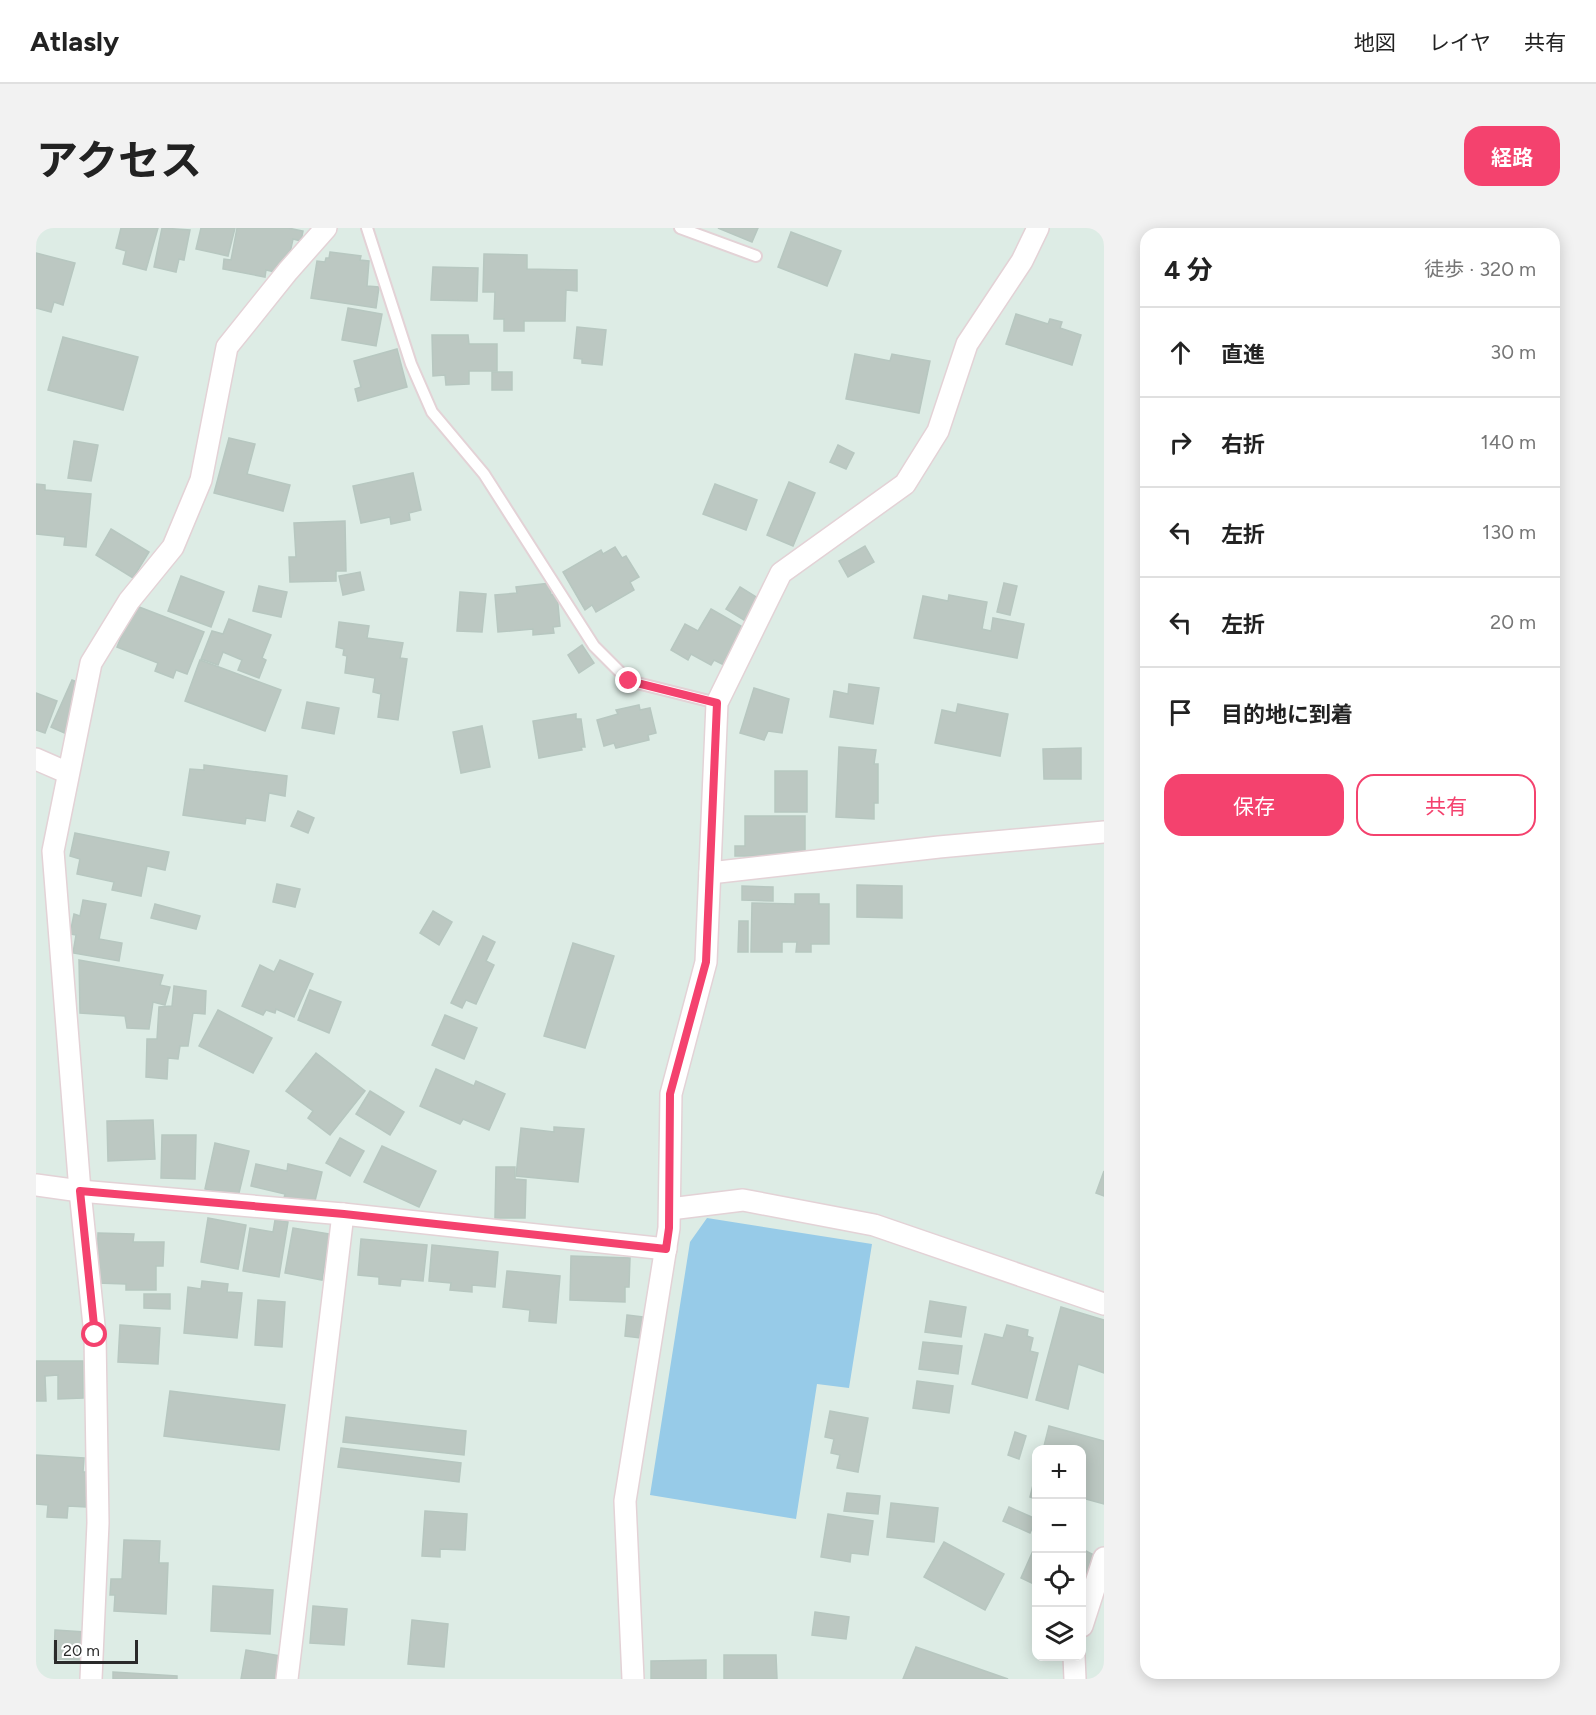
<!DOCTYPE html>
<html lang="ja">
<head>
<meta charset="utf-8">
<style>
	:root { --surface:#fff; --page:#f2f2f2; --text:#222; --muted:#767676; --line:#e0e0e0; --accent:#f4426e }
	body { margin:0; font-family:Figtree,"Noto Sans JP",sans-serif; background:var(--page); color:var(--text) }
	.controls { position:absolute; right:18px; bottom:18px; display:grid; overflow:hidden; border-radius:12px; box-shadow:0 3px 15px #0003 }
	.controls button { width:54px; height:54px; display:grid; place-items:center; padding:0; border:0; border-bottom:2px solid var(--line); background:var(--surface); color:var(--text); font:30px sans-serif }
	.scale { position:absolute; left:18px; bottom:15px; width:84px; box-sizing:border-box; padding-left:6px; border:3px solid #2a2a2a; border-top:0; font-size:16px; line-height:21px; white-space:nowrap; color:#2a2a2a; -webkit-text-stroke:4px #fff; paint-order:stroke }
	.stop { position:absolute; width:18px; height:18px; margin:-14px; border:4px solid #f4426e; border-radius:50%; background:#fff }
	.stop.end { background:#f4426e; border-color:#fff; box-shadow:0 2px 6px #0008 }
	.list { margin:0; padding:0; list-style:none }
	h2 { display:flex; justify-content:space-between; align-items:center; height:78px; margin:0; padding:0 24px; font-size:26px }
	h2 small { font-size:20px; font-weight:400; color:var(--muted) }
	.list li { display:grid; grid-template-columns:39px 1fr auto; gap:18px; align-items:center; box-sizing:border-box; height:90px; padding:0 24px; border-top:2px solid var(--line) }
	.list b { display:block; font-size:22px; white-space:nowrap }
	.list em { font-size:20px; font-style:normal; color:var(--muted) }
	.actions { display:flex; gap:12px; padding:18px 24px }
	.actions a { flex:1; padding:14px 0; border:2px solid var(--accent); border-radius:18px; text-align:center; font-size:21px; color:var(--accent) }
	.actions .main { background:var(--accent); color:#fff }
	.icon { flex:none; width:33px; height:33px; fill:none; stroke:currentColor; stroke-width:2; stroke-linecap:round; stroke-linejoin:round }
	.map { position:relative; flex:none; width:1068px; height:1451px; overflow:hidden; border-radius:18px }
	header { display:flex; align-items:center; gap:36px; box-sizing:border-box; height:84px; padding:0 30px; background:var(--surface); border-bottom:2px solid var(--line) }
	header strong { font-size:28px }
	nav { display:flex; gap:33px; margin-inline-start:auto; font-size:21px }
	.intro { display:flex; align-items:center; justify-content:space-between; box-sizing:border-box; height:144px; padding:0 36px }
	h1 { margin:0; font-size:42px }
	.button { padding:15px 27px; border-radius:18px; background:var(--accent); color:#fff; font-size:21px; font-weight:700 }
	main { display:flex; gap:36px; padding:0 36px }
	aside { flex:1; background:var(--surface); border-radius:18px; box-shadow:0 3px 15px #0003 }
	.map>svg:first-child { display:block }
	.pitch { fill:#97cbe8 }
	.building { fill:#bcc8c2; stroke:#b7c7c0; stroke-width:1.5 }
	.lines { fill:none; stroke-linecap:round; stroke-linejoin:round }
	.lane-casing { stroke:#e3d2d6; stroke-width:14 }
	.street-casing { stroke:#e3d2d6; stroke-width:24 }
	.lane { stroke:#fff; stroke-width:10 }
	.street { stroke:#fff; stroke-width:21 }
	.route { stroke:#f4426e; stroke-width:8 }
</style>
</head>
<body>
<header>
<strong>Atlasly</strong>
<nav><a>地図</a><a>レイヤ</a><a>共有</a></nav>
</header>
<div class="intro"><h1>アクセス</h1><a class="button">経路</a></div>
<main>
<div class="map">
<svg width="1068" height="1451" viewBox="0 0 1068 1451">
	<rect width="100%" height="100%" fill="#ddece5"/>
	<!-- pitch -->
	<polygon class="pitch" points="671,990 836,1016 813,1160 781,1156 760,1291 614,1267 654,1014"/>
	<!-- building -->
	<g class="building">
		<polygon points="85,0 122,0 110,42 87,36 90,23 80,20"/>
		<polygon points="126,0 154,2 148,32 143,31 140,44 118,39"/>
		<polygon points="165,0 199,0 192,28 160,21"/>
		<polygon points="201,0 252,0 267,3 265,13 257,11 252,34 246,33 244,45 230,42 229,49 187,41 188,31 195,32"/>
		<polygon points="682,0 722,0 716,14"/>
		<polygon points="755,4 805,23 791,58 742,39"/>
		<polygon points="294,24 325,28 324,32 333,33 331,58 343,59 340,80 275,70 281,33 289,34 290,30 293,30"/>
		<polygon points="0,25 39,35 27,77 18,74 15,84 0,80"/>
		<polygon points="448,26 491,27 491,41 541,42 541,63 530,62 529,93 488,93 488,103 468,103 468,91 458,91 459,64 447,64"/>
		<polygon points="397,39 442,40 441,73 395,72"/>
		<polygon points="312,80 346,86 340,118 306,112"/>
		<polygon points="980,86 1012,96 1014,91 1026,94 1024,100 1045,107 1036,137 970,116"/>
		<polygon points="541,99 570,102 566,137 546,135 546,131 538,130"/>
		<polygon points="396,107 432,107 433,116 461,116 461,143 433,143 433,156 410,157 409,147 397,148"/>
		<polygon points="27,109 102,129 87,182 12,162"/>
		<polygon points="361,121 371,159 322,173 319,161 325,159 318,133"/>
		<polygon points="819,126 854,133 856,126 894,133 883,185 810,171"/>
		<rect x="456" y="144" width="20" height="18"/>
		<polygon points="193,210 219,216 211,246 254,257 247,283 178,265"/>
		<polygon points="38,213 62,217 55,253 32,250"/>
		<polygon points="802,217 818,225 810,241 794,234"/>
		<polygon points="377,245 385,282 373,285 374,292 355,296 354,289 325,295 317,258"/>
		<polygon points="753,254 779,265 757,318 731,307"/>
		<polygon points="0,256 9,257 9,262 55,266 50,319 28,317 29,309 0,306"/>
		<polygon points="679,256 721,272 710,302 667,286"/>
		<polygon points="309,293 310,343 300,343 300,353 254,354 253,329 260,329 258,295"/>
		<polygon points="75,301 113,324 97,350 60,327"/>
		<polygon points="829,318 838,334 812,349 803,333"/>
		<polygon points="579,319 586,330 590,328 603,349 594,354 598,362 560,384 556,377 549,382 527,344 565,322 567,326"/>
		<polygon points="324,344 328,362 307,367 303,348"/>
		<polygon points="145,348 188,364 175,399 132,383"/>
		<polygon points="514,355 515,367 521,366 524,398 517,399 518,405 497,407 497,401 462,404 459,367 481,365 480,359"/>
		<polygon points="968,355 981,358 974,387 961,384"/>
		<polygon points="223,358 251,364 245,389 217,383"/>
		<polygon points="704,359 730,375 716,397 690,381"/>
		<polygon points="424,364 450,366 446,404 421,403"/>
		<polygon points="913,367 951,374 946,401 955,403 957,390 988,396 981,430 878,410 887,368 912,373"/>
		<polygon points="98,377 168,404 151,446 140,442 137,450 119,443 122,435 81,419"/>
		<polygon points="675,381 712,402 690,438 678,432 675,437 655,426 652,432 635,422 649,396 662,403"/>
		<polygon points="193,391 235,407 226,430 230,432 223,450 202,442 206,432 187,424 182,437 165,431 176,403 187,406"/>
		<polygon points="303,394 333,398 331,410 367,415 364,430 371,431 362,492 342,489 345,466 337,464 339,450 309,445 311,428 307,427 308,421 300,419"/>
		<polygon points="546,417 558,435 543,445 532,427"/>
		<polygon points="164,432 245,462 229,503 149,473"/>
		<polygon points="36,452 44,455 33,507 15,499"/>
		<polygon points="813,456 843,460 837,496 794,489 798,463 812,466"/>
		<polygon points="718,460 753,471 746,505 732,503 728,512 704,505"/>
		<polygon points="0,465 21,473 9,505 0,502"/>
		<polygon points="271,474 303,480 298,506 266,500"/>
		<polygon points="922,476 972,486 964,528 899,515 906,482 920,485"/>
		<polygon points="603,477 604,482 614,480 620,505 612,507 613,512 580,520 578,515 568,518 561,492 582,486 580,482"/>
		<polygon points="540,486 540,491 545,491 549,519 545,519 546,522 503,530 497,493"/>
		<polygon points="446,498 454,539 425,545 417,504"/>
		<polygon points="803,519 840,522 838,536 842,536 842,575 838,575 838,591 800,589"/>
		<polygon points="1045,520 1045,551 1008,551 1007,521"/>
		<polygon points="168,537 251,548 249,568 233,565 229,593 210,590 209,596 147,587 154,541 168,542"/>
		<rect x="739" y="543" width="32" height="41"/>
		<polygon points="262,583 278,590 272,605 255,598"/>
		<polygon points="709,588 769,588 769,628 720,633 720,628 699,628 699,618 709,618"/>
		<polygon points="39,605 133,624 129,642 111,638 105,668 76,662 78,654 41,646 44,631 34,628"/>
		<polygon points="241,656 264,661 259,679 237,674"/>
		<polygon points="821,657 866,658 866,690 821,689"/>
		<polygon points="706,658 737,659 737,673 706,672"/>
		<polygon points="759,666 783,666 783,676 793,676 793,716 775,716 775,724 760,724 761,714 746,714 746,724 715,724 716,675 759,676"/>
		<polygon points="47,672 70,676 63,711 86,715 83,733 37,725 40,707 34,706 38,686 44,688"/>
		<polygon points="119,676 164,688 160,701 115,690"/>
		<polygon points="397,683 416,694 403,717 384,705"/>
		<polygon points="703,693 712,693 712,724 702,724"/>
		<polygon points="447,708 459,714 450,733 458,737 440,776 430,772 426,780 415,775"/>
		<polygon points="537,715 578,728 549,820 508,808"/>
		<polygon points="43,732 127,747 124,757 134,759 129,777 117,774 113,801 91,800 89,788 44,785"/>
		<polygon points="244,732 277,746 258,789 240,781 239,785 230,782 227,787 206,778 224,737 238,744"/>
		<polygon points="138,758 170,763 169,786 157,785 152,818 144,818 142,831 132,830 131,851 110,849 111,811 121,811 123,779 136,778"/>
		<polygon points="274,762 305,774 293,805 262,792"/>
		<polygon points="182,782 236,810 217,845 163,818"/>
		<polygon points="409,787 441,800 428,831 396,817"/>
		<polygon points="280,825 329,863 294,907 272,890 277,883 250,863"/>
		<polygon points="400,841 438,858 440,853 469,866 453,902 427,891 424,896 384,878"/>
		<polygon points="334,863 368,884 354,907 320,886"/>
		<polygon points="117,892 119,931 72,933 71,893"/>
		<polygon points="518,899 548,901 542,954 480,948 485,900 518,904"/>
		<polygon points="126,907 160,907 159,951 125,950"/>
		<polygon points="304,910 328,923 314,948 290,935"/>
		<polygon points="179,915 213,923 202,969 169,961"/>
		<polygon points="346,918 400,943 383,979 328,954"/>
		<polygon points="220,936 251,943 252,936 286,944 278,977 248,970 249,966 215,958"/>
		<polygon points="460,939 479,939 479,951 490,952 489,990 459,990"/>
		<polygon points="1068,943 1068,968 1060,965"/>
		<polygon points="172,990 210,997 202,1041 165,1034"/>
		<polygon points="239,992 252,994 243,1049 207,1043 214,1000 237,1004"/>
		<polygon points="257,1000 294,1006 286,1052 249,1045"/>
		<polygon points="62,1005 98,1006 97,1014 128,1014 127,1038 120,1038 120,1062 90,1062 90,1056 61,1055"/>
		<polygon points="325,1011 391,1017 387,1053 365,1051 364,1058 343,1056 343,1049 322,1047"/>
		<polygon points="396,1017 462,1024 459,1059 436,1057 436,1064 414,1062 415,1055 393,1053"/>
		<polygon points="535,1028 594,1030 593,1059 589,1059 589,1074 534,1072"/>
		<polygon points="471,1043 524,1048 520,1095 493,1093 494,1082 467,1079"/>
		<polygon points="166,1053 192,1056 191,1064 206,1065 201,1110 148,1105 152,1059 165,1061"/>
		<polygon points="108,1066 134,1066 134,1081 108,1080"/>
		<polygon points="222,1072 249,1074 246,1119 219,1117"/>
		<polygon points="894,1073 930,1079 925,1109 889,1104"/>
		<polygon points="1025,1079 1068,1092 1068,1145 1042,1136 1032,1181 1000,1172"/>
		<polygon points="591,1087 615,1090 613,1111 589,1108"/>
		<polygon points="84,1097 124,1100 122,1136 82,1134"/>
		<polygon points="971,1097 992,1102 991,1108 997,1110 994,1123 1002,1125 991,1170 936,1156 949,1106 967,1110"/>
		<polygon points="887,1114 926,1118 922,1146 883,1141"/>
		<polygon points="0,1133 47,1133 47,1170 22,1171 22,1147 9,1148 10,1173 0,1173"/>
		<polygon points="881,1153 917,1158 913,1185 877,1180"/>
		<polygon points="134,1163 249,1177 243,1222 128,1208"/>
		<polygon points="794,1183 832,1190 822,1244 801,1240 804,1227 795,1225 798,1211 789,1209"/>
		<polygon points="310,1189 430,1203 428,1227 307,1214"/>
		<polygon points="1013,1198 1068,1213 1068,1276 1046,1270 1046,1222 1007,1222"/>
		<polygon points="979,1204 990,1208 983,1231 972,1227"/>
		<polygon points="305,1220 425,1235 423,1254 302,1239"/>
		<polygon points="0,1227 48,1230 47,1244 52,1244 50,1279 32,1278 31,1290 11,1289 12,1277 0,1276"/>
		<polygon points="1000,1245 1000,1271 994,1269"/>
		<polygon points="811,1265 844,1268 842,1286 808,1283"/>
		<polygon points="855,1275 902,1280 898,1314 851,1309"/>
		<polygon points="973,1279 1000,1291 994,1305 967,1293"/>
		<polygon points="389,1283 431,1286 429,1322 404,1321 404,1329 386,1328"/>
		<polygon points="792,1286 837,1293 832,1327 815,1325 814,1334 785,1329"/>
		<polygon points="88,1312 124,1313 123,1335 132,1335 130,1386 78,1383 79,1367 74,1367 75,1351 86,1351"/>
		<polygon points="908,1314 968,1346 949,1382 888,1349"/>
		<polygon points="1000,1316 1000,1357 985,1350"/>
		<polygon points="1046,1321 1060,1328 1046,1359"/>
		<polygon points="177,1358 237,1362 234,1406 175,1403"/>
		<polygon points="277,1378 311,1381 308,1417 274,1415"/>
		<polygon points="779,1384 813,1389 810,1411 776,1407"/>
		<polygon points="376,1392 412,1396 408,1439 372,1436"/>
		<polygon points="19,1402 49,1404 48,1432 18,1431"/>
		<polygon points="880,1419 972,1451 867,1451"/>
		<polygon points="210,1422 245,1428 241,1451 205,1451"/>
		<polygon points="688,1427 740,1427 741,1451 688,1451"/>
		<polygon points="670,1432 670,1451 615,1451 615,1433"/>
		<polygon points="77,1444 141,1448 141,1451 77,1451"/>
	</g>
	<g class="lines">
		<!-- lane casing -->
		<g class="lane-casing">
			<g id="lane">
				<polyline points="331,0 375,136 396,184 448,246 558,418 593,453 681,475"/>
				<polyline points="644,0 720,28"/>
			</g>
		</g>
		<!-- street casing -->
		<g class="street-casing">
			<g id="street">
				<polyline points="0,531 32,545"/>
				<polyline points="674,645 903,619 1068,604"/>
				<polyline points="0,957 44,963 307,986 630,1021"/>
				<polyline points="634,981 707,972 838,997 1068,1076"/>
				<polyline points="1046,1398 1068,1330"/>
				<polyline points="1038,1428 1039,1451"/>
				<polyline points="55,1451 62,1295 59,1107 44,963 17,623 55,435 93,373 137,319 165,252 191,119 252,43 290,0"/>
				<polyline points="251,1451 307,986"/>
				<polyline points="597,1451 589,1273 633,1000 635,866 670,734 681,475 745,345 869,256 902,203 931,116 986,33 1002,0"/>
			</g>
		</g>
		<!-- lane -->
		<use href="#lane" class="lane"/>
		<!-- street -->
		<use href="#street" class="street"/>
	</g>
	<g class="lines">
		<!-- route -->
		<polyline class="route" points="59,1107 44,963 308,986 630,1021 633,1000 634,866 670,734 681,475 593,453"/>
	</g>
</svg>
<div class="controls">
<button>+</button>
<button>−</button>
<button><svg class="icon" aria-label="locate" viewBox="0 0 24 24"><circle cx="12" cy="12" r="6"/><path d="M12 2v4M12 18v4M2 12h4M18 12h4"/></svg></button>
<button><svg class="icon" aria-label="layers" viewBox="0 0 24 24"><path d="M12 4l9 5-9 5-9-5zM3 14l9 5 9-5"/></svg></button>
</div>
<div class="scale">20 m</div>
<div class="stop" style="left:59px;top:1107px"></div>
<div class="stop end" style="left:593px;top:453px"></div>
</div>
<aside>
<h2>4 分<small>徒歩 · 320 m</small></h2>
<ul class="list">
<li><svg class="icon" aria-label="ahead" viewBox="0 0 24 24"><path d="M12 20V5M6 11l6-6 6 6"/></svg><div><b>直進</b></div><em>30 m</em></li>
<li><svg class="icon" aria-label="right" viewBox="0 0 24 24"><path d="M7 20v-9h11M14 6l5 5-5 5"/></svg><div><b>右折</b></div><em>140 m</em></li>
<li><svg class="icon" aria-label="left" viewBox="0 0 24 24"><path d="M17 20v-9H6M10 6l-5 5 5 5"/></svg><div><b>左折</b></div><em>130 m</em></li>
<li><svg class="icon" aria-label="left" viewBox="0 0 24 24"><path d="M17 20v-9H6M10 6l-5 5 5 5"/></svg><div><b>左折</b></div><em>20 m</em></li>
<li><svg class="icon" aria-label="arrive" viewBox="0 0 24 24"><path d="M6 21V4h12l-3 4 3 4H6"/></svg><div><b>目的地に到着</b></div></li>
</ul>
<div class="actions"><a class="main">保存</a><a>共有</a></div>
</aside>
</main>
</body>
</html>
